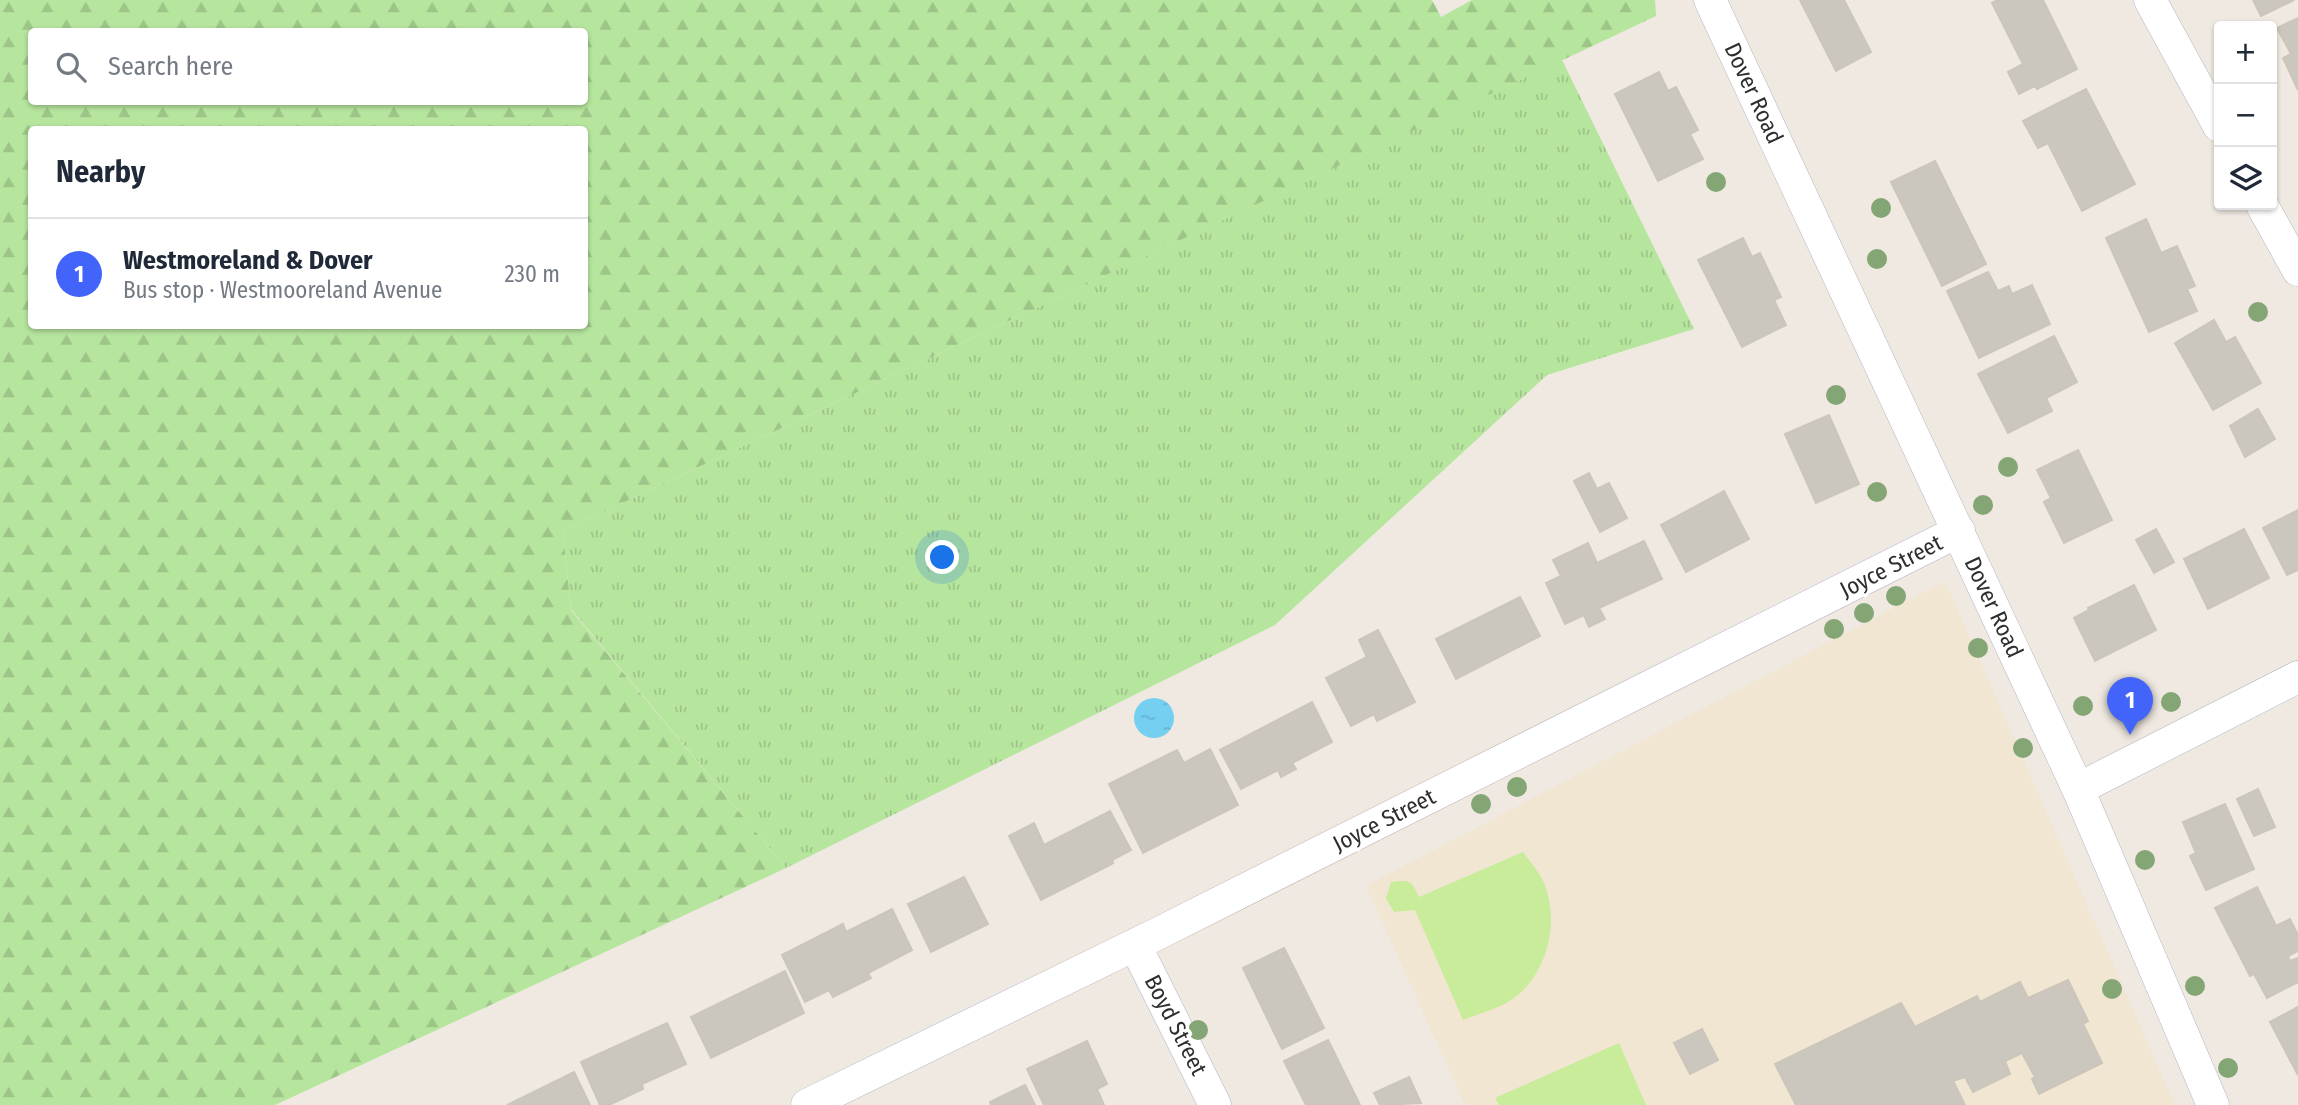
<!DOCTYPE html>
<html lang="en">
<head>
<meta charset="utf-8">
<style>
	:root { --surface:#fff; --page:#f2f2f3; --text:#1f2937; --muted:#747a83; --line:#e0e1e3; --accent:#4264fb }
	body { margin:0; font-family:"Fira Sans Condensed",sans-serif; background:var(--page); color:var(--text) }
	.controls { position:absolute; right:21px; top:21px; display:grid; overflow:hidden; border-radius:7px; box-shadow:0 2px 5px #0004 }
	.controls button { width:63px; height:63px; display:grid; place-items:center; padding:0; border:0; border-bottom:2px solid var(--line); background:var(--surface); color:var(--text); font:35px sans-serif }
	.you { position:absolute; left:943px; top:558px; width:24px; height:24px; margin:-18px; border:5px solid #fff; border-radius:50%; background:#1a73e8; box-shadow:0 0 0 10px #1a73e833 }
	.badge { display:grid; place-items:center; width:46px; height:46px; border-radius:50%; background:var(--accent); color:#fff; font-size:23px; font-weight:700 }
	.pin { position:absolute; translate:-50% -58px; filter:drop-shadow(0 2px 4px #0008) }
	.pin::after { content:''; position:absolute; top:37px; width:24px; height:21px; background:inherit; clip-path:polygon(0 0,100% 0,50% 100%) }
	.list { margin:0; padding:0; list-style:none }
	h2 { display:flex; justify-content:space-between; align-items:center; height:91px; margin:0; padding:0 28px; font-size:30px }
	h2 small { font-size:23px; font-weight:400; color:var(--muted) }
	.list li { display:grid; grid-template-columns:46px 1fr auto; gap:21px; align-items:center; box-sizing:border-box; height:112px; padding:0 28px; border-top:2px solid var(--line) }
	.list b { display:block; font-size:26px; white-space:nowrap }
	.list p { margin:0; font-size:23px; white-space:nowrap; color:var(--muted) }
	.list em { font-size:23px; font-style:normal; color:var(--muted) }
	.icon { flex:none; width:38px; height:38px; fill:none; stroke:currentColor; stroke-width:2; stroke-linecap:round; stroke-linejoin:round }
	.map { position:relative; flex:none; width:2298px; height:1105px; overflow:hidden }
	.search { position:absolute; background:var(--surface); box-shadow:0 2px 5px #0004; left:28px; top:28px; width:560px; height:77px; display:flex; align-items:center; gap:18px; box-sizing:border-box; padding:0 24px; border-radius:7px; color:var(--muted); font-size:26px }
	.panel { position:absolute; background:var(--surface); box-shadow:0 2px 5px #0004; left:28px; top:126px; width:560px; height:203px; border-radius:7px }
	.map>svg:first-child { display:block }
	.education { fill:#f0e6d1 }
	.grass { fill:url(#grass-tufts) }
	.forest { fill:url(#forest-firs); fill-rule:evenodd }
	.pitch { fill:#c9ec9a }
	.water { fill:url(#water-ripples) }
	.building { fill:#cbc7bf; stroke:#cbc5ba; stroke-width:2 }
	.lines { fill:none; stroke-linecap:round; stroke-linejoin:round }
	.street-casing { stroke:#b4b7c1; stroke-width:33 }
	.street { stroke:#fff; stroke-width:32 }
	.tree { fill:#84a574 }
	.labels { text-anchor:middle; stroke-width:7; stroke-linejoin:round; paint-order:stroke }
	.street-label { font-size:23px; fill:#2e2e2e; stroke:#fff }
</style>
</head>
<body>
<div class="map">
<svg width="2298" height="1105" viewBox="0 0 2298 1105">
	<defs>
		<pattern id="grass-tufts" width="24" height="20" patternUnits="userSpaceOnUse" patternTransform="scale(1.75)"><rect width="24" height="20" fill="#b6e59e"/><path d="M3 7l-1-3M5 7V3M7 7l1-3M15 17l-1-3M17 17v-4M19 17l1-3" fill="none" stroke="#9dc588"/></pattern>
		<pattern id="forest-firs" width="22" height="20" patternUnits="userSpaceOnUse" patternTransform="scale(1.75)"><rect width="22" height="20" fill="#b6e59e"/><path d="M5 1l3.5 6h-7zM16 11l3.5 6h-7z" fill="#9dc588"/></pattern>
		<pattern id="water-ripples" width="26" height="14" patternUnits="userSpaceOnUse" patternTransform="scale(1.75)"><rect width="26" height="14" fill="#75cff0"/><path d="M2 4q2-2 4 0t4 0M15 11q2-2 4 0t4 0" fill="none" stroke="#66b2ce"/></pattern>
	</defs>
	<rect width="100%" height="100%" fill="#efe9e1"/>
	<!-- education -->
	<polygon class="education" points="1945,581 2175,1105 1465,1105 1366,886"/>
	<!-- grass -->
	<polygon class="grass" points="1562,60 1694,329 1547,375 1275,625 786,868 571,609 563,531"/>
	<!-- forest -->
	<path class="forest" d="M0,0H1432L1441,17L1472,0H1655L1656,16L563,531L571,610L786,868L275,1105H0ZM32,32H584V102H32ZM32,130H584V326H32Z"/>
	<!-- pitch -->
	<g class="pitch">
		<path d="M1523,852C1529,861 1540,872 1544,883C1561,924 1546,979 1508,1002C1495,1010 1477,1014 1463,1020L1415,910L1394,912L1386,898L1391,882C1410,880 1411,879 1419,897Z"/>
		<polygon points="1619,1043 1646,1105 1499,1105 1495,1098"/>
	</g>
	<!-- water -->
	<circle class="water" cx="1154" cy="718" r="20"/>
	<!-- building -->
	<g class="building">
		<polygon points="1800,0 1844,0 1871,52 1836,71"/>
		<polygon points="1997,0 2043,0 2077,69 2037,89 2035,86 2019,94 2008,72 2023,64 1992,3"/>
		<polygon points="2253,0 2294,0 2261,16"/>
		<polygon points="2298,18 2298,90 2283,58 2291,54 2277,28"/>
		<polygon points="1659,72 1668,91 1676,87 1698,130 1690,134 1703,159 1658,181 1615,94"/>
		<polygon points="2086,89 2135,184 2082,211 2048,143 2038,148 2023,121"/>
		<polygon points="1935,161 1986,264 1942,286 1891,182"/>
		<polygon points="2146,219 2161,253 2177,246 2195,286 2187,289 2197,311 2149,332 2106,238"/>
		<polygon points="1743,238 1752,257 1760,253 1781,297 1774,300 1786,325 1742,347 1698,260"/>
		<polygon points="1988,272 1998,291 2009,286 2012,294 2032,285 2050,324 1979,358 1947,291"/>
		<polygon points="2214,320 2226,342 2235,337 2261,383 2213,410 2175,343"/>
		<polygon points="2054,336 2077,382 2046,398 2052,411 2008,433 1978,374"/>
		<polygon points="2258,409 2275,439 2245,457 2230,426"/>
		<polygon points="1829,415 1859,484 1816,503 1785,434"/>
		<polygon points="2078,450 2112,520 2064,543 2044,502 2051,498 2037,470"/>
		<polygon points="1589,473 1597,489 1609,483 1627,518 1600,532 1574,481"/>
		<polygon points="1724,491 1749,539 1686,572 1661,525"/>
		<polygon points="2298,510 2298,570 2287,575 2263,528"/>
		<polygon points="2156,529 2174,562 2154,573 2136,540"/>
		<polygon points="2244,529 2269,578 2208,609 2184,559"/>
		<polygon points="1644,541 1662,579 1599,608 1605,619 1589,627 1584,615 1565,624 1546,583 1561,576 1553,560 1588,543 1597,563"/>
		<polygon points="2134,585 2156,630 2095,661 2074,618 2089,610 2088,608"/>
		<polygon points="1520,597 1540,636 1456,679 1436,639"/>
		<polygon points="1378,630 1415,702 1377,721 1374,714 1351,726 1326,678 1367,657 1359,640"/>
		<polygon points="1312,702 1332,742 1292,763 1296,769 1281,777 1278,770 1241,789 1220,750"/>
		<polygon points="1210,749 1238,805 1143,853 1109,784 1177,750 1184,763"/>
		<polygon points="2258,789 2275,827 2254,836 2237,799"/>
		<polygon points="2225,804 2254,869 2206,890 2190,856 2196,853 2183,822"/>
		<polygon points="1110,811 1131,850 1112,860 1113,863 1110,865 1041,900 1009,836 1034,823 1044,845"/>
		<polygon points="964,877 988,924 931,952 908,904"/>
		<polygon points="2257,887 2276,926 2290,919 2298,935 2298,951 2288,956 2290,961 2298,958 2298,982 2267,998 2254,974 2250,976 2215,908"/>
		<polygon points="892,909 912,950 868,973 871,978 833,997 829,990 805,1002 782,955 843,924 846,932"/>
		<polygon points="1284,948 1324,1028 1282,1049 1243,968"/>
		<polygon points="785,971 804,1013 711,1058 691,1017"/>
		<polygon points="2068,980 2088,1021 2083,1024 2102,1063 2039,1094 2032,1079 2035,1077 2022,1053 2005,1061 2010,1074 1973,1092 1965,1077 1953,1081 1965,1105 1796,1105 1775,1064 1901,1003 1915,1027 1977,996 1980,1002 2020,982 2028,998"/>
		<polygon points="2298,1007 2298,1075 2270,1022"/>
		<polygon points="667,1023 686,1064 642,1084 643,1089 609,1105 600,1105 581,1062"/>
		<polygon points="1702,1029 1718,1060 1690,1074 1674,1043"/>
		<polygon points="1328,1040 1360,1105 1306,1105 1284,1061"/>
		<polygon points="1087,1041 1107,1084 1097,1089 1104,1105 1044,1105 1027,1069"/>
		<polygon points="574,1072 590,1105 507,1105"/>
		<polygon points="1409,1077 1421,1103 1380,1105 1374,1093"/>
		<polygon points="1025,1085 1035,1105 991,1105 990,1102"/>
	</g>
	<g class="lines">
		<!-- street casing -->
		<g class="street-casing">
			<g id="street">
				<polyline points="1710,0 2078,789 2213,1105"/>
				<polyline points="2150,0 2219,126"/>
				<polyline points="2262,205 2298,270"/>
				<polyline points="2078,789 2298,677"/>
				<polyline points="1135,945 1215,1105"/>
				<polyline points="807,1105 1157,934 1959,531"/>
			</g>
		</g>
		<!-- street -->
		<use href="#street" class="street"/>
	</g>
	<!-- trees -->
	<g class="tree">
		<circle cx="1716" cy="182" r="10"/>
		<circle cx="1881" cy="208" r="10"/>
		<circle cx="1877" cy="259" r="10"/>
		<circle cx="2258" cy="312" r="10"/>
		<circle cx="1836" cy="395" r="10"/>
		<circle cx="2008" cy="467" r="10"/>
		<circle cx="1877" cy="492" r="10"/>
		<circle cx="1983" cy="505" r="10"/>
		<circle cx="1896" cy="596" r="10"/>
		<circle cx="1864" cy="613" r="10"/>
		<circle cx="1834" cy="629" r="10"/>
		<circle cx="1978" cy="648" r="10"/>
		<circle cx="2171" cy="702" r="10"/>
		<circle cx="2083" cy="706" r="10"/>
		<circle cx="2023" cy="748" r="10"/>
		<circle cx="1517" cy="787" r="10"/>
		<circle cx="1481" cy="804" r="10"/>
		<circle cx="2145" cy="860" r="10"/>
		<circle cx="2195" cy="986" r="10"/>
		<circle cx="2112" cy="989" r="10"/>
		<circle cx="1198" cy="1030" r="10"/>
		<circle cx="2228" cy="1068" r="10"/>
	</g>
	<g class="labels">
		<!-- street labels -->
		<g class="street-label">
			<text transform="translate(1754 93) rotate(65)" y="8">Dover Road</text>
			<text transform="translate(1891 566) rotate(-27)" y="8">Joyce Street</text>
			<text transform="translate(1994 607) rotate(65)" y="8">Dover Road</text>
			<text transform="translate(1384 820) rotate(-27)" y="8">Joyce Street</text>
			<text transform="translate(1176 1025) rotate(63)" y="8">Boyd Street</text>
		</g>
	</g>
</svg>
<div class="controls">
<button>+</button>
<button>−</button>
<button><svg class="icon" aria-label="layers" viewBox="0 0 24 24"><path d="M12 4l9 5-9 5-9-5zM3 14l9 5 9-5"/></svg></button>
</div>
<div class="you"></div>
<div class="pin badge" style="left:2130px;top:735px">1</div>
<div class="search"><svg class="icon" aria-label="search" viewBox="0 0 24 24"><circle cx="10" cy="10" r="6"/><path d="M15 15l6 6"/></svg>Search here</div>
<section class="panel">
<h2>Nearby<small></small></h2>
<ul class="list">
<li><span class="badge">1</span><div><b>Westmoreland &amp; Dover</b><p>Bus stop · Westmooreland Avenue</p></div><em>230 m</em></li>
</ul>
</section>
</div>
</body>
</html>
